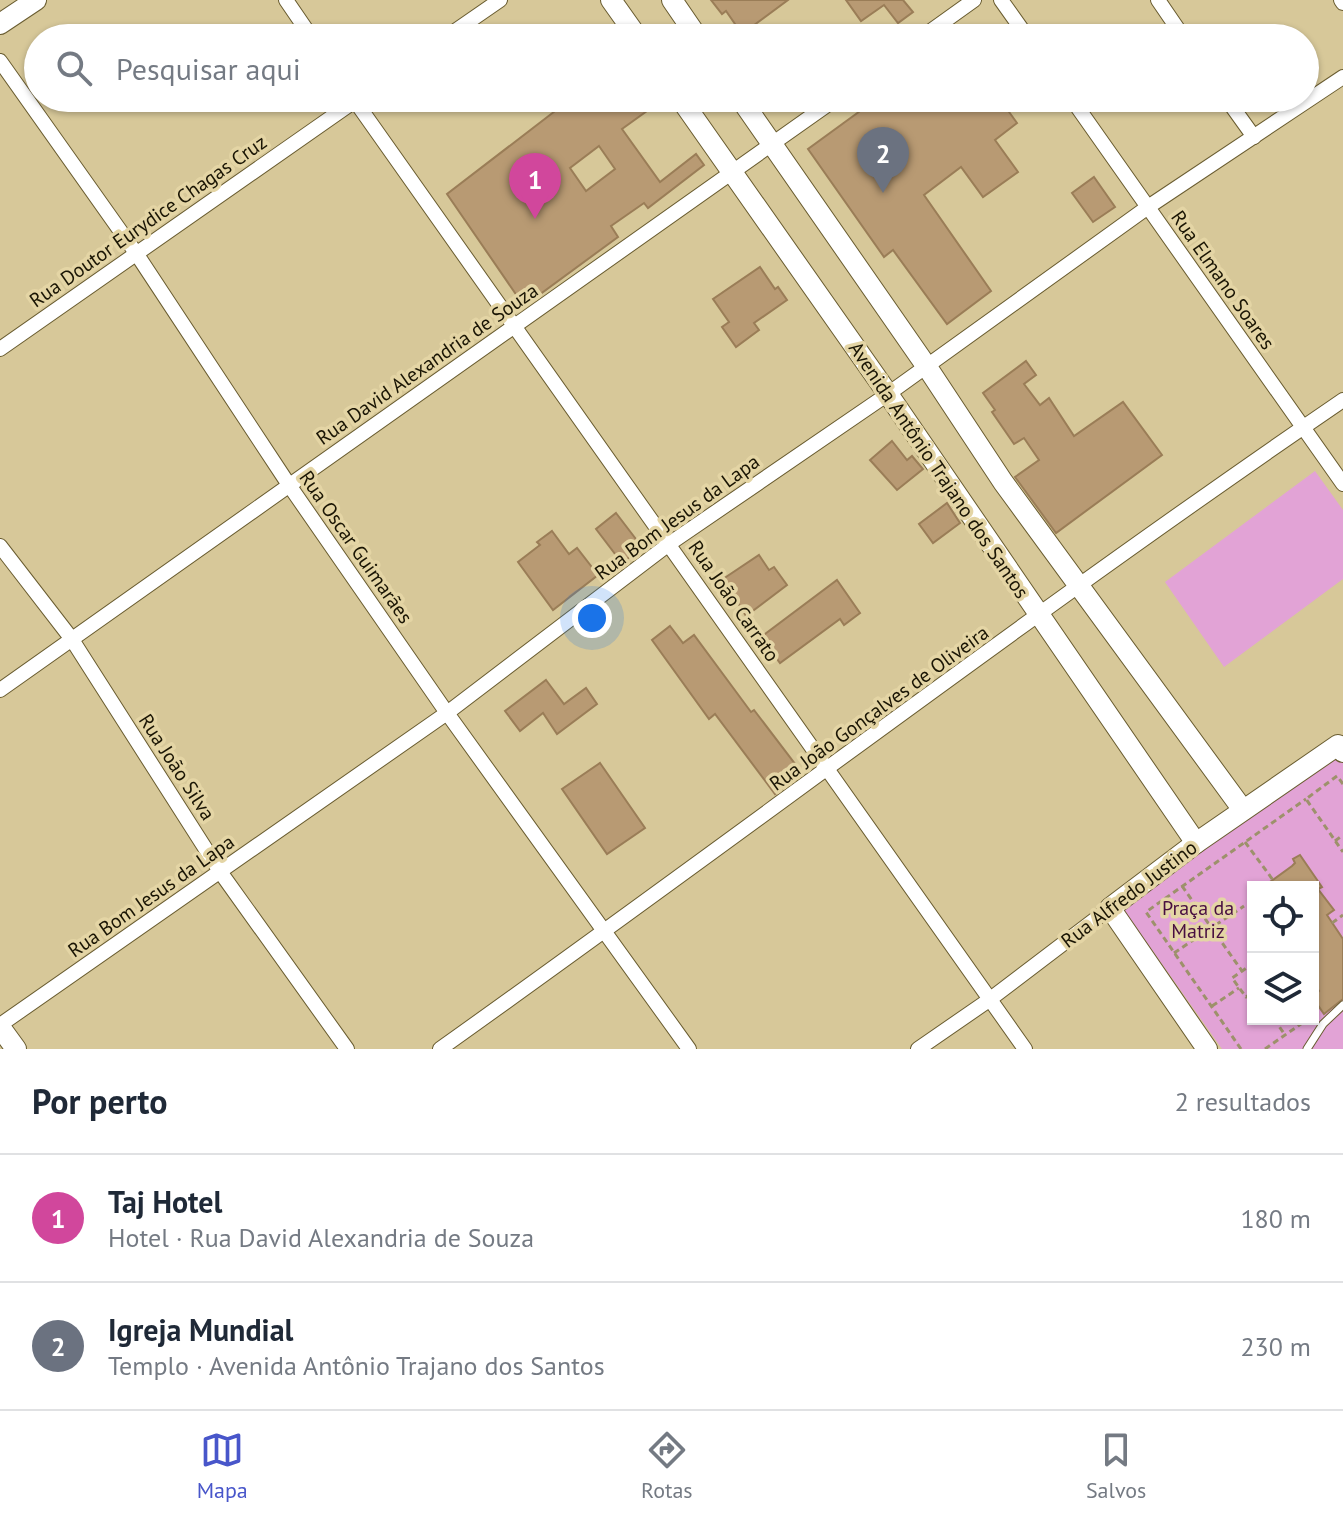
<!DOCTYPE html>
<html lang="pt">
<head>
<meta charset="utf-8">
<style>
	:root { --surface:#fff; --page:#f6f6f7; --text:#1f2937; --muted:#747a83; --line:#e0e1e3; --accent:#4856ca }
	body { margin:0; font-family:"PT Sans",sans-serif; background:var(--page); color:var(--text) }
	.controls { position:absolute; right:24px; bottom:24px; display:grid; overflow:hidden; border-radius:0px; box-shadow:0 2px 6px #0004 }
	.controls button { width:72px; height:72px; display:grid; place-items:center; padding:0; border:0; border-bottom:2px solid var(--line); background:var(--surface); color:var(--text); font:40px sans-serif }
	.you { position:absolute; left:592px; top:618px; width:28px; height:28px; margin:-20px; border:6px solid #fff; border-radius:50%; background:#1a73e8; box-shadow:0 0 0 12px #1a73e833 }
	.badge { display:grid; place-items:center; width:52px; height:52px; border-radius:50%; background:var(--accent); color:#fff; font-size:26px; font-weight:700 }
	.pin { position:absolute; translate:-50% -66px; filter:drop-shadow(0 2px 4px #0008) }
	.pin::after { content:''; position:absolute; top:42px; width:28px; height:24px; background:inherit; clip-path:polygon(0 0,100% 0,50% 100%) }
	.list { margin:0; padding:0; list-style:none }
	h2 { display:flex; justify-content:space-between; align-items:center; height:104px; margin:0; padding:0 32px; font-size:34px }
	h2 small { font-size:26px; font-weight:400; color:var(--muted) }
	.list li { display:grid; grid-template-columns:52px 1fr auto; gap:24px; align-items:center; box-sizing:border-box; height:128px; padding:0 32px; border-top:2px solid var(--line) }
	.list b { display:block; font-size:30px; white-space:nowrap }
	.list p { margin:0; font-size:26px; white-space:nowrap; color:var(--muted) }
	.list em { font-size:26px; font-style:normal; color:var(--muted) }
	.icon { flex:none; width:44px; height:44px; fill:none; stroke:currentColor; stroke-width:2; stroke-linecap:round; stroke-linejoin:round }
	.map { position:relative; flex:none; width:1343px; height:1049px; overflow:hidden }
	.search { position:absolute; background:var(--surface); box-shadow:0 2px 6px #0004; left:24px; right:24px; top:24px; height:88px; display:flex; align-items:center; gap:20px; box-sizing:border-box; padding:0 28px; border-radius:44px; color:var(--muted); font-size:30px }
	.sheet { height:360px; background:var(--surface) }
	nav { display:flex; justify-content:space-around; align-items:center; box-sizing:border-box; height:112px; border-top:2px solid var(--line); background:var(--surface); font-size:22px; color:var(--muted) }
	nav a { display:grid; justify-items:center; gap:4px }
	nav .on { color:var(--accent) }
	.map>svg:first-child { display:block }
	.green { fill:#e2a3d6; fill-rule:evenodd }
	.building { fill:#b89a73; stroke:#9a7d57; stroke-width:2; fill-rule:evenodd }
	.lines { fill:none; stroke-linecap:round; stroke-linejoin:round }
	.lane-casing { stroke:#695c30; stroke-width:9 }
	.street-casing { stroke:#695c30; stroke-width:16 }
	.secondary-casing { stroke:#695c30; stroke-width:22 }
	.path { stroke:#9d916b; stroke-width:3; stroke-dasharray:6 4; stroke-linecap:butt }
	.lane { stroke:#fff; stroke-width:7 }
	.street { stroke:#fff; stroke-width:14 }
	.secondary { stroke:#fff; stroke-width:20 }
	.labels { text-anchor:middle; stroke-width:7; stroke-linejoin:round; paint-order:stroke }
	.street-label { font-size:20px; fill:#1a1504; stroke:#e4d5a5 }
	.park-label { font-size:20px; fill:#470d40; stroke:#e4d5a5 }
</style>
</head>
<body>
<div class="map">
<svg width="1343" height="1049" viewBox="0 0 1343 1049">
	<rect width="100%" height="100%" fill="#d7c899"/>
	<!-- green -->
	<g class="green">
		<polygon points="1315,471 1343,510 1343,579 1224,667 1165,582"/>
		<path d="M1343,753V1049H1222L1121,906ZM1253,887H1313V1019H1253Z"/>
	</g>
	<!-- building -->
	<g class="building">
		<polygon points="711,0 788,0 742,34 726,11 722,14"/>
		<polygon points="846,0 903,0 913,12 898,23 884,5 861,21"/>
		<path d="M572,98H665L622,129L660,182L696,154L704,165L648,208L644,203L611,226L618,237L524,306L447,194ZM599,146L615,169L586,191L570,168Z"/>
		<polygon points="878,98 999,98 1017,123 995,140 1018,172 983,197 961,167 924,195 991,291 947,324 893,250 884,257 808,149"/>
		<polygon points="1094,177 1115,207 1093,222 1072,193"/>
		<polygon points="760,267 775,289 778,287 787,300 754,323 759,330 736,347 722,327 729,322 713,299"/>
		<polygon points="1026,361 1036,375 1024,384 1040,405 1049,398 1074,436 1123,402 1162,455 1056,533 1015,477 1039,460 1024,438 1014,444 992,412 995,410 983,393"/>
		<polygon points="892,441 907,460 912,456 923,469 897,490 870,460"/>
		<polygon points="947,503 960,523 933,543 919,524"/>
		<polygon points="616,513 642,547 622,563 596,529"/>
		<polygon points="552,531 569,554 577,548 598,575 553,610 518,562 540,545 537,542"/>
		<polygon points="759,555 769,570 774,567 787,585 746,616 723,579"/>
		<polygon points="837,580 860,613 844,625 840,619 780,663 761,637"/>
		<polygon points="670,626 683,643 694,635 751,712 754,710 802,773 775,794 715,714 709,719 652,640"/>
		<polygon points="546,680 564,704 586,688 597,704 557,734 543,713 520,731 505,711"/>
		<polygon points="600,763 645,828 607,854 562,789"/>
		<polygon points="1300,855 1322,887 1318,889 1334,910 1327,915 1343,939 1343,999 1324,1014 1313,998 1319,991 1313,982 1313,887 1263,887 1292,866 1295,863 1293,859"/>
	</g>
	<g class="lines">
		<!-- lane casing -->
		<g class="lane-casing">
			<polyline id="lane" points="1307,1049 1323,1024 1343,1005"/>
		</g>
		<!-- street casing -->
		<g class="street-casing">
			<g id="street">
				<polyline points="286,0 312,38"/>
				<polyline points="1001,0 1028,38"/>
				<polyline points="1158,0 1184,38"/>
				<polyline points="1341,0 1343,3"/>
				<polyline points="445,38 500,0"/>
				<polyline points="921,38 974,0"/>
				<polyline points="0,61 136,253 289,485 447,713 689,1049"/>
				<polyline points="353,98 1025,1049"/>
				<polyline points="1071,98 1343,484"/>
				<polyline points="1226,98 1254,137"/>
				<polyline points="0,349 359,98"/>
				<polyline points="0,546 71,638 221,873 347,1049"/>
				<polyline points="0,690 837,98"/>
				<polyline points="0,1025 447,713 669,544 888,394 1148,207 1343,77"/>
				<path d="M440,1049C742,834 1037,609 1343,400"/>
				<polyline points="918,1049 989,1000 1110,908"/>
			</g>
		</g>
		<!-- secondary casing -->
		<g class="secondary-casing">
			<g id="secondary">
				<polyline points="611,0 638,38"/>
				<polyline points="672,0 698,38"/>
				<polyline points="0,24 36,0"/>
				<polyline points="680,98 888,394 1196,843"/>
				<polyline points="740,98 927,367 1003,482 1243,810"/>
				<polyline points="0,1027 16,1049"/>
				<polyline points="1207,1049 1110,908 1196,843 1338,745 1343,752"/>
			</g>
		</g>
		<!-- path -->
		<g class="path">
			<polyline points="1343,784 1337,776 1306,799 1343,852"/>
			<polyline points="1335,841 1343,835"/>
			<polyline points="1245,842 1273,880"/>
			<polyline points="1182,886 1242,971"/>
			<polyline points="1332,923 1343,915"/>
			<polyline points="1174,953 1244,906"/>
			<polyline points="1253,968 1251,965 1232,978 1246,997 1253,992"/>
			<polyline points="1212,1006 1239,988"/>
			<polyline points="1274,1019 1285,1035"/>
			<polyline points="1241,1049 1146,912 1306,799"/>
			<polyline points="1265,1049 1308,1019"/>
		</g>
		<!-- lane -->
		<use href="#lane" class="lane"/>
		<!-- street -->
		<use href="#street" class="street"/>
		<!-- secondary -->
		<use href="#secondary" class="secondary"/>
	</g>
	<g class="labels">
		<!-- street labels -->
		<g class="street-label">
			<text transform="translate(148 221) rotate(-35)" y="7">Rua Doutor Eurydice Chagas Cruz</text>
			<text transform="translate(1223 280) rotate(55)" y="7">Rua Elmano Soares</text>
			<text transform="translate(427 364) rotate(-35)" y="7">Rua David Alexandria de Souza</text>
			<text transform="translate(939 470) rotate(56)" y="7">Avenida Antônio Trajano dos Santos</text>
			<text transform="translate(677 517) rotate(-36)" y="7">Rua Bom Jesus da Lapa</text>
			<text transform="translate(356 547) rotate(55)" y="7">Rua Oscar Guimarães</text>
			<text transform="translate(734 601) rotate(55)" y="7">Rua João Carrato</text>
			<text transform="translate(879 708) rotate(-36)" y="7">Rua João Gonçalves de Oliveira</text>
			<text transform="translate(177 767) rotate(57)" y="7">Rua João Silva</text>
			<text transform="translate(1129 894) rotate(-37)" y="7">Rua Alfredo Justino</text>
			<text transform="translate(151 896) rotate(-35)" y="7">Rua Bom Jesus da Lapa</text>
		</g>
		<!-- park labels -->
		<g class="park-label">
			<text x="1198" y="915">Praça da<tspan x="1198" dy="23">Matriz</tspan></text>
		</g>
	</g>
</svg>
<div class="controls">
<button><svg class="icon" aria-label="locate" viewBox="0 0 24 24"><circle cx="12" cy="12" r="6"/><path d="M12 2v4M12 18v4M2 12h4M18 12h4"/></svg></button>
<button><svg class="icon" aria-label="layers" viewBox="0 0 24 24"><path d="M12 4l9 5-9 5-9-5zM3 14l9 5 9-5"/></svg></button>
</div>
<div class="you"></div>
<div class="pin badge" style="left:535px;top:219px;background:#d1479c">1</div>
<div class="pin badge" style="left:883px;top:193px;background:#6b7280">2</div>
<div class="search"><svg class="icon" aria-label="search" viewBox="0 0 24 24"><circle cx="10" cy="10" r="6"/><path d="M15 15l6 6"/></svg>Pesquisar aqui</div>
</div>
<section class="sheet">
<h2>Por perto<small>2 resultados</small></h2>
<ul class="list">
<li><span class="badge" style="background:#d1479c">1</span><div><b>Taj Hotel</b><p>Hotel · Rua David Alexandria de Souza</p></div><em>180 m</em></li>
<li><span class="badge" style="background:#6b7280">2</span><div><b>Igreja Mundial</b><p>Templo · Avenida Antônio Trajano dos Santos</p></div><em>230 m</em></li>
</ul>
</section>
<nav>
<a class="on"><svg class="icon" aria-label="map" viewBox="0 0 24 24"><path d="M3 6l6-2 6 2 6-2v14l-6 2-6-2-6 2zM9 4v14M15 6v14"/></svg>Mapa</a>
<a><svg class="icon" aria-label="directions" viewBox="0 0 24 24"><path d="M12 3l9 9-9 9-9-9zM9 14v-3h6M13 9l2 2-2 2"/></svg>Rotas</a>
<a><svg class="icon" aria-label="saved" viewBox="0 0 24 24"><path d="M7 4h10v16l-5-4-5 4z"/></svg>Salvos</a>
</nav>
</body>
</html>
